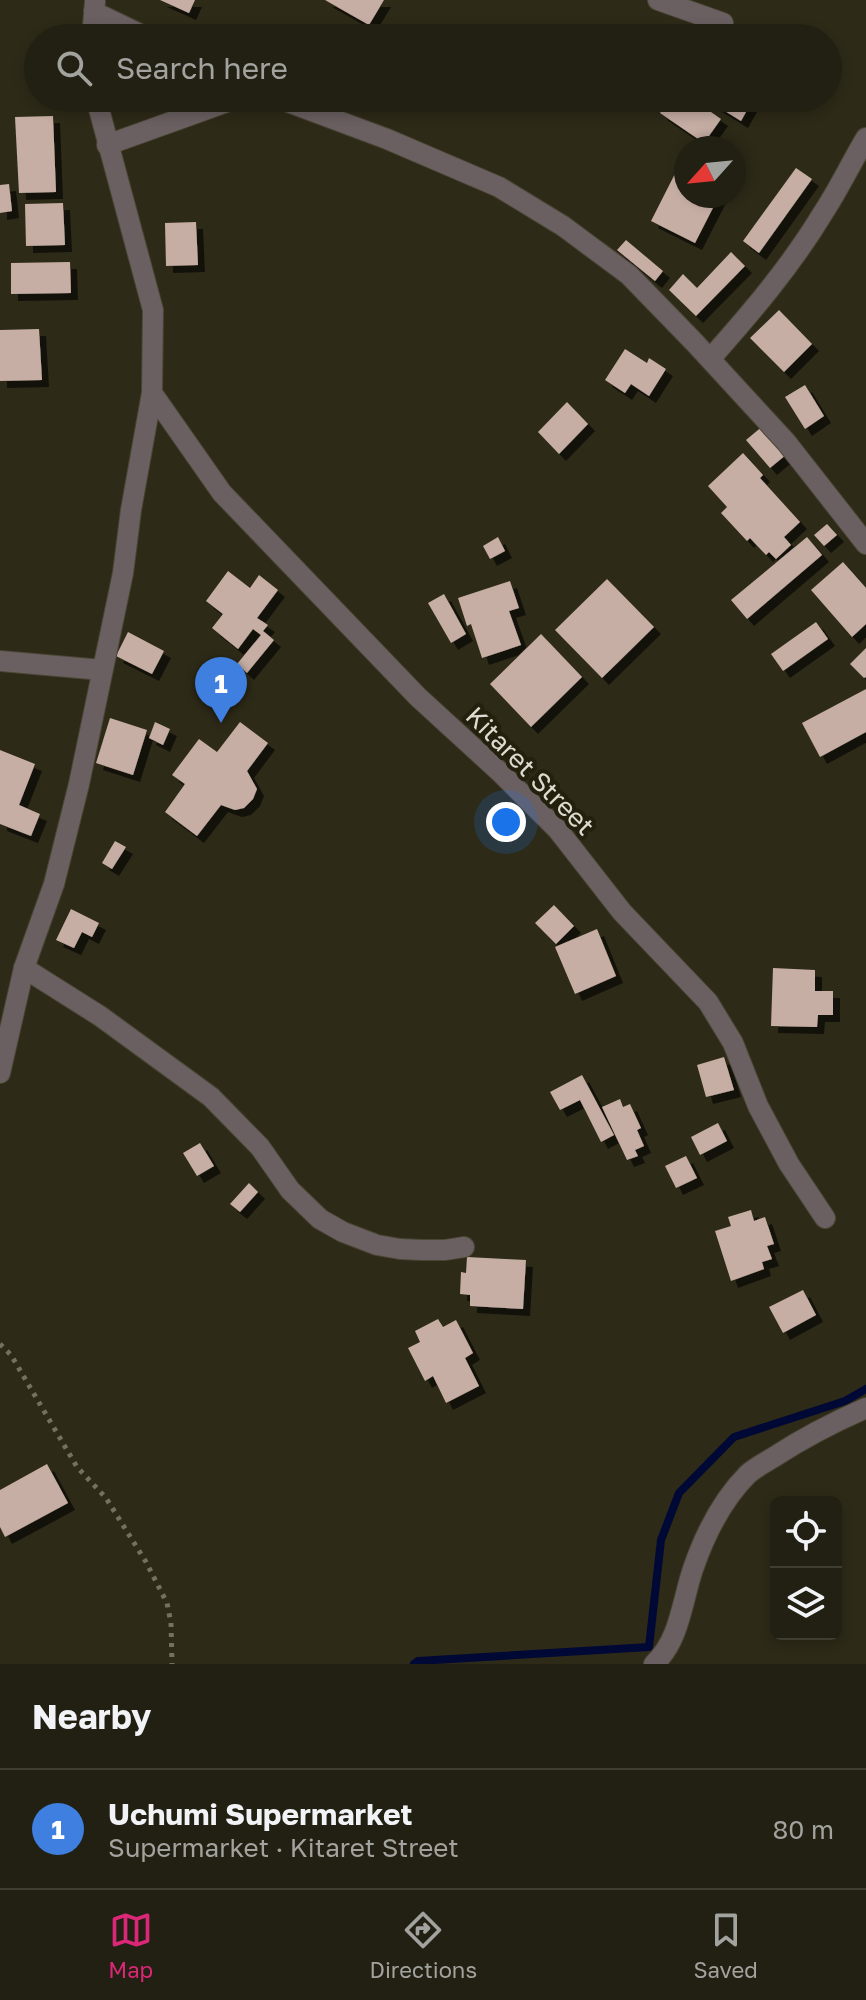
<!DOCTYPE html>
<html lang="en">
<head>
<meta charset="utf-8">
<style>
	:root { --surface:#222012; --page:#2a281b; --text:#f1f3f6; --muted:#a2a39f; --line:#3f3e32; --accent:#db2777 }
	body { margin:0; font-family:"Golos Text",sans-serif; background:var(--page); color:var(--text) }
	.controls { position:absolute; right:24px; bottom:24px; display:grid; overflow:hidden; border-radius:12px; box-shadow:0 4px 12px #0003 }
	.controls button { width:72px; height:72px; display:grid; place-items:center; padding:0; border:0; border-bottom:2px solid var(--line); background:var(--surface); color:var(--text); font:40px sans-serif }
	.compass { position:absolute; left:674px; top:136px; width:72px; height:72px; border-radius:50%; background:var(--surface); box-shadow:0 4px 12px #0003; rotate:243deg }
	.you { position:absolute; left:506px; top:822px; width:28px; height:28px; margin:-20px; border:6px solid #fff; border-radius:50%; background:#1a73e8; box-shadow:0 0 0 12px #1a73e833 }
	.badge { display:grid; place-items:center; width:52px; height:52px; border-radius:50%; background:var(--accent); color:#fff; font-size:26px; font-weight:700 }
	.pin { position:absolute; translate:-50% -66px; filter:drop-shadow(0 2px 4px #0008) }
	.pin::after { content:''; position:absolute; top:42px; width:28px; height:24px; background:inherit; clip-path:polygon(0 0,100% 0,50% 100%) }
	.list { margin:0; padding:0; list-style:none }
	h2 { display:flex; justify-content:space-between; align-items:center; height:104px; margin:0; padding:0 32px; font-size:34px }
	h2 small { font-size:26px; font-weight:400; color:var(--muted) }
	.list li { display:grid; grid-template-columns:52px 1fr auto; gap:24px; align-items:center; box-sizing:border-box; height:120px; padding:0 32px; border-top:2px solid var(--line) }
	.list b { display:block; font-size:30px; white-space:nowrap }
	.list p { margin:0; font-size:26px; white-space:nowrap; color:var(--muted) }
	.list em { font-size:26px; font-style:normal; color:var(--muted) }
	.icon { flex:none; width:44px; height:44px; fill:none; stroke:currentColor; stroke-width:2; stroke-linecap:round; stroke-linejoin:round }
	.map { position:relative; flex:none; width:866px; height:1664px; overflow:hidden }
	.search { position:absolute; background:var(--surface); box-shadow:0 4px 12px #0003; left:24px; right:24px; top:24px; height:88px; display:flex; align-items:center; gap:20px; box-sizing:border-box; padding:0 28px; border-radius:44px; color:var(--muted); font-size:30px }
	.sheet { height:224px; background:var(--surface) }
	nav { display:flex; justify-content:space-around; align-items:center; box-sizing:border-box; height:112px; border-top:2px solid var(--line); background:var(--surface); font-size:22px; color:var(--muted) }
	nav a { display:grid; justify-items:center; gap:4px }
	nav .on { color:var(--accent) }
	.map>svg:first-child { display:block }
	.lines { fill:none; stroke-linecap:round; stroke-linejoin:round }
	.stream { stroke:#000836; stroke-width:8 }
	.building { fill:#c6aea4; filter:url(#shadow) }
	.minor-casing { stroke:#4a4635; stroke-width:22 }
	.path { stroke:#747161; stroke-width:5; stroke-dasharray:4 6; stroke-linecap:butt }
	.minor { stroke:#6b6061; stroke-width:20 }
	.labels { text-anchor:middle; stroke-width:8; stroke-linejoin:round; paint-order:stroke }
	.street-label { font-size:26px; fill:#dddbcf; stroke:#24200e }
</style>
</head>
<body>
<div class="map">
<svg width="866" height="1664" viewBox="0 0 866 1664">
	<defs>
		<filter id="shadow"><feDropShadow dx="7" dy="7" stdDeviation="0" flood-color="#0009"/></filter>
	</defs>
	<rect width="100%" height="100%" fill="#2e2a18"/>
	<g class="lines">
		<!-- stream -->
		<polyline class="stream" points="414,1664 418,1661 649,1647 661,1540 679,1493 734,1437 845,1401 866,1389"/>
	</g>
	<!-- building -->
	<g class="building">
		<polygon points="160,0 195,0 189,13"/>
		<polygon points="325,0 384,0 369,25"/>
		<polygon points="670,98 691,98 721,119 704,143 660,113"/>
		<polygon points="708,98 754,98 741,121 707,100"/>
		<polygon points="53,116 56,192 19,193 15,117"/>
		<polygon points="686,152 686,196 719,196 695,243 651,221"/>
		<polygon points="796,168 812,179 759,253 743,241"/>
		<polygon points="9,184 12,211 0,213 0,185"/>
		<polygon points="63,203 65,245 26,246 25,204"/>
		<polygon points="196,222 198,265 166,266 165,223"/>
		<polygon points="626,240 663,271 655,281 617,250"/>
		<polygon points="731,252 745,266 696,316 669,290 683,274 697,288"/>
		<polygon points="70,262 71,293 11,294 11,263"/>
		<polygon points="779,310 812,344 784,372 750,338"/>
		<polygon points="39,329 42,380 0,381 0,330"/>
		<polygon points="625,349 647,363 649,358 666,369 649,396 631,384 625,393 605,380"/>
		<polygon points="805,385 824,416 805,429 785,397"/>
		<polygon points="567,402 588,424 559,454 538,432"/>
		<polygon points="764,425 787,454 770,468 746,440"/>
		<polygon points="743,453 763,475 760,478 800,522 784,537 791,545 776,559 769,552 766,555 750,538 747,541 721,513 727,507 708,486"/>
		<polygon points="827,524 837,535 824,546 814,535"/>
		<polygon points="498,537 505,551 490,559 483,546"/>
		<polygon points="807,537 822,555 747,619 731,600"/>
		<polygon points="843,562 866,588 866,624 852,637 811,590"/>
		<polygon points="228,571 250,588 259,575 278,590 257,618 268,625 263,631 274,640 247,673 237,664 261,635 253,629 238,649 212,628 223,614 206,601"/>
		<polygon points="607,579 654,627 602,678 555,630"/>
		<polygon points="510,581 519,608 509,611 521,645 482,658 471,624 467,626 458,598"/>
		<polygon points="444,594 466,634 451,643 428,603"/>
		<polygon points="816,622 828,639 783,671 771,654"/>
		<polygon points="128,632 164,651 152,674 116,656"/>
		<polygon points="541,634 582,677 531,727 490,684"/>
		<polygon points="866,648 866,677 864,678 850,664"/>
		<polygon points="866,689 866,732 820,757 802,723"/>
		<polygon points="110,718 147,730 133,775 96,763"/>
		<polygon points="155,722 170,729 163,745 149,738"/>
		<polygon points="240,722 268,743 247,771 257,789 253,799 244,808 235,810 221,805 197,836 165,812 185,784 172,775 199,739 217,752"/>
		<polygon points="0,750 35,764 19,805 40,814 31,836 0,824"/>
		<polygon points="115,841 126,847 112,869 102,863"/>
		<polygon points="554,905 574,926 556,944 535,923"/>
		<polygon points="71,909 99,923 92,937 82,932 74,948 56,940"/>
		<polygon points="597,929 616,976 575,994 555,947"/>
		<polygon points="773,968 815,970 815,991 833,991 833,1015 818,1015 817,1027 771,1026"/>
		<polygon points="724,1057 734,1090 706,1097 697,1065"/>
		<polygon points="582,1075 614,1135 601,1142 580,1100 560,1110 550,1092"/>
		<polygon points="620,1099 623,1107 630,1104 641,1128 637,1130 644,1146 635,1150 638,1156 627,1160 602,1107"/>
		<polygon points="718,1123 727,1141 700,1155 691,1137"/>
		<polygon points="200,1143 214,1166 197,1176 183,1153"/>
		<polygon points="686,1156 697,1178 676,1188 665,1166"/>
		<polygon points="249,1183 258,1192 240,1212 230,1204"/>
		<polygon points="751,1210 754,1221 765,1217 774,1244 767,1246 772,1259 762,1262 764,1269 731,1281 715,1231 731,1226 728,1217"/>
		<polygon points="467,1257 526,1260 523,1309 470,1306 470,1295 460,1294 461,1272 466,1273"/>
		<polygon points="803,1290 816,1315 783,1333 769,1307"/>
		<polygon points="438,1319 443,1327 456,1320 473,1353 465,1358 479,1386 446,1403 433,1376 425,1381 408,1348 420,1342 415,1331"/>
		<polygon points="47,1464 68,1503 5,1537 0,1527 0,1490"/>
	</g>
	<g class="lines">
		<!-- minor casing -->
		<g class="minor-casing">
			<g id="minor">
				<polyline points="658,0 723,23"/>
				<polyline points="94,12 148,38"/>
				<polyline points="92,38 95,2"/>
				<polyline points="277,98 387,139 499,187 563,226 629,275 695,343 786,442 866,544"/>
				<polyline points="107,145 238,98"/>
				<path d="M710,359C751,313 791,266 823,213C839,189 851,163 866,138"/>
				<polyline points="152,393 222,493 418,697 501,773 558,830 622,912 708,1002 733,1043 758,1106 789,1164 825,1218"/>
				<polyline points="0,661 102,670"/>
				<polyline points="24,968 100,1016 211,1097 260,1147 290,1190 320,1219 343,1232 377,1245 400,1249 422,1250 445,1250 464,1247"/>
				<polyline points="0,1073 24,968 54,884 79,784 123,573 131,510 152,393 153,310 96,98"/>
				<path d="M654,1664C680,1640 682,1601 693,1569C705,1534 722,1500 748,1474C756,1467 766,1462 774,1457C803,1438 834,1422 866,1408"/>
			</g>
		</g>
		<!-- path -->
		<polyline class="path" points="0,1344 11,1355 77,1467 106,1498 146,1562 167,1603 171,1623 172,1664"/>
		<!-- minor -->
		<use href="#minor" class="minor"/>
	</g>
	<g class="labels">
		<!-- street labels -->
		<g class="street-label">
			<text transform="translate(530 771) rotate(45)" y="9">Kitaret Street</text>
		</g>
	</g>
</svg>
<div class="controls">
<button><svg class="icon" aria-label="locate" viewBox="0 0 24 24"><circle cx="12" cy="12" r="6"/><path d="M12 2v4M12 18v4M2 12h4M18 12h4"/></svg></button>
<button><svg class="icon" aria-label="layers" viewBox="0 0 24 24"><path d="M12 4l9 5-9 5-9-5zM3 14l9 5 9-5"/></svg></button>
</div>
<svg class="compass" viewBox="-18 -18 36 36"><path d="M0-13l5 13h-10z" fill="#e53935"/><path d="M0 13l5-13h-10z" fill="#a2a39f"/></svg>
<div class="you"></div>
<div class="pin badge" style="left:221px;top:723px;background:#3f7fe0">1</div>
<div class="search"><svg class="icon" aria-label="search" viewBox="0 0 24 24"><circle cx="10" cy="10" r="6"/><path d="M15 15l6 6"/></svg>Search here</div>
</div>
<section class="sheet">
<h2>Nearby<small></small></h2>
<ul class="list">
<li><span class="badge" style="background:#3f7fe0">1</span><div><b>Uchumi Supermarket</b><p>Supermarket · Kitaret Street</p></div><em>80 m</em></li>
</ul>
</section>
<nav>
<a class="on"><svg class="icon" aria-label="map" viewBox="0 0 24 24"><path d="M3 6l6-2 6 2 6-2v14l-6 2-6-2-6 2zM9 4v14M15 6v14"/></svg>Map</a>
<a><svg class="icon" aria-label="directions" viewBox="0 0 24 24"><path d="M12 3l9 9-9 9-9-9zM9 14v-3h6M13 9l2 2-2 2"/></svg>Directions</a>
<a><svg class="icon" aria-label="saved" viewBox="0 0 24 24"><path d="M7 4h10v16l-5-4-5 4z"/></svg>Saved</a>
</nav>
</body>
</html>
